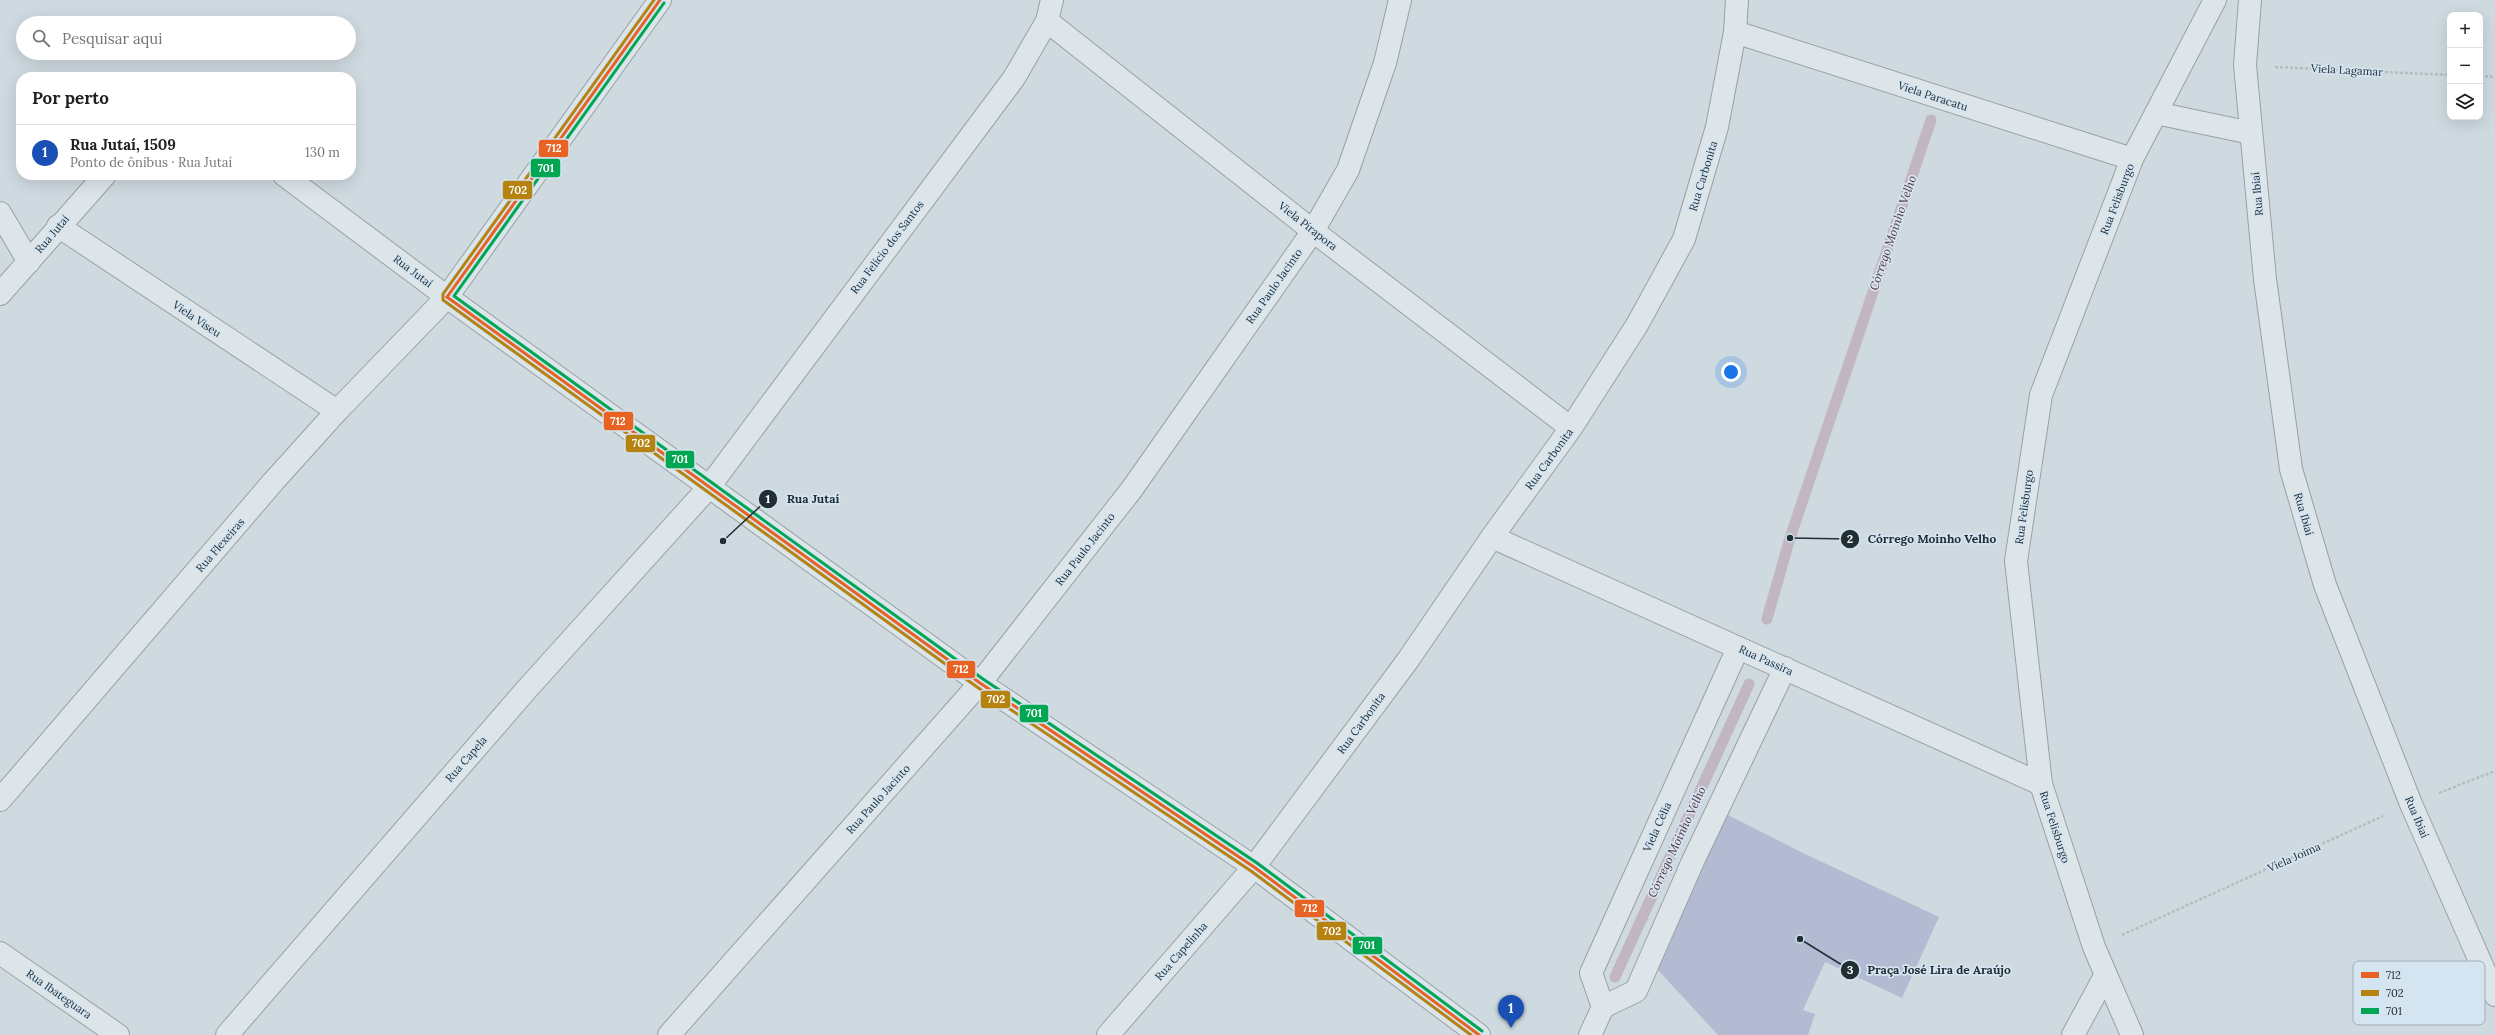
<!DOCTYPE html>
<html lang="pt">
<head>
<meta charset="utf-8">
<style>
	:root { --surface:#fff; --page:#f2f2f2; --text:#202124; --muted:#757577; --line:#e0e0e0; --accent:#5d6a70 }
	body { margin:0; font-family:Lora,serif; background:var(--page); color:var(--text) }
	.controls { position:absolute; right:12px; top:12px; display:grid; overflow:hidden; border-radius:8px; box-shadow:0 4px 16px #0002 }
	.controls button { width:36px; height:36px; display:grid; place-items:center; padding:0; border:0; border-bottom:1px solid var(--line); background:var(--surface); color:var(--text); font:20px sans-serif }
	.you { position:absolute; left:1731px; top:372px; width:14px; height:14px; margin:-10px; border:3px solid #fff; border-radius:50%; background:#1a73e8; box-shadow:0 0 0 6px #1a73e833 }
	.badge { display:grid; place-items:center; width:26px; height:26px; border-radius:50%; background:var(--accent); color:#fff; font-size:13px; font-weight:700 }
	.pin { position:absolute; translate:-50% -33px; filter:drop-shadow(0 1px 2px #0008) }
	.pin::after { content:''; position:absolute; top:21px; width:14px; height:12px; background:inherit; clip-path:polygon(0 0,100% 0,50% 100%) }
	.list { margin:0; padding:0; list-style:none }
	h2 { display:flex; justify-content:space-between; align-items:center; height:52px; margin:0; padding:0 16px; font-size:17px }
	h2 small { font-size:13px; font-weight:400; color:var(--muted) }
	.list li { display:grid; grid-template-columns:26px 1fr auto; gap:12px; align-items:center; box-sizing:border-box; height:56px; padding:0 16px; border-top:1px solid var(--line) }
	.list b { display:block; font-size:15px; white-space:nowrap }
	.list p { margin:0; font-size:13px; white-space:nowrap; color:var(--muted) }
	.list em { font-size:13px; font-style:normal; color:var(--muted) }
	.icon { flex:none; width:22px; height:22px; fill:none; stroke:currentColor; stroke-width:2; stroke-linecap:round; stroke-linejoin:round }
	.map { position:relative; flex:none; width:2495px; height:1035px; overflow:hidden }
	.search { position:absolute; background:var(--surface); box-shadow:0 4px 16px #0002; left:16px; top:16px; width:340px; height:44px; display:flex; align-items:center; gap:10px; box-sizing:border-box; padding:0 14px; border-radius:22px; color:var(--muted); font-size:15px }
	.panel { position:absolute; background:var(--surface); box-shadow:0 4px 16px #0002; left:16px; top:72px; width:340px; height:108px; border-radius:16px }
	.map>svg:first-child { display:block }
	.green { fill:#b2bbd1 }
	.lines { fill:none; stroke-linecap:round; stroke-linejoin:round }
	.stream { stroke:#c2b6c0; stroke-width:11 }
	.minor-casing { stroke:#97a1a6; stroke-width:24 }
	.path { stroke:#b5bdc1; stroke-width:2.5; stroke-dasharray:3 2; stroke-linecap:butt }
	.minor { stroke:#dee5e9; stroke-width:22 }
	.bus-1-casing { stroke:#d5e4f1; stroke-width:6 }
	.bus-2-casing { stroke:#d5e4f1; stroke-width:6 }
	.bus-3-casing { stroke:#d5e4f1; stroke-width:6 }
	.bus-1 { stroke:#e86223; stroke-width:3 }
	.bus-2 { stroke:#b68210; stroke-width:3 }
	.bus-3 { stroke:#00a651; stroke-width:3 }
	.labels { text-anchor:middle; stroke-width:3.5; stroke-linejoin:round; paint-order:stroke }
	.street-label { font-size:11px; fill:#202f34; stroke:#d5e4f1 }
	.water-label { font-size:12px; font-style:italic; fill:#52313c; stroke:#d5e4f1 }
	.key { fill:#d5e4f1; stroke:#9faeb8; stroke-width:1 }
	.key-label { font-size:11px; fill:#202f34 }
	.leader { fill:none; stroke:#202f34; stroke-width:1.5 }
	.callout-dot { fill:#202f34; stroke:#d5e4f1; stroke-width:1.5 }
	.mark-label { font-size:12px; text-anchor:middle; font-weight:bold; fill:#fff }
	.callout-label { font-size:12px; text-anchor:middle; font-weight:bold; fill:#202f34; stroke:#d5e4f1; stroke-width:3.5; stroke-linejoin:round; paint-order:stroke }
	.line-badge { stroke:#d5e4f1; stroke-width:1.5 }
	.badge-label { font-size:11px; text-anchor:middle; font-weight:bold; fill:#fff }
</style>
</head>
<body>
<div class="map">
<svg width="2495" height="1035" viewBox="0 0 2495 1035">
	<rect width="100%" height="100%" fill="#ced9e0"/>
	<!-- green -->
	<polygon class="green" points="1726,814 1801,852 1939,917 1902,998 1825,962 1803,1010 1815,1014 1808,1035 1718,1035 1657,969"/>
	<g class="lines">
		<!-- stream -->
		<g class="stream">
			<polyline points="1767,619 1790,538 1931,120"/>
			<polyline points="1615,977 1749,684"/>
		</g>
		<!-- minor casing -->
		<g class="minor-casing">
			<g id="minor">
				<polyline points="2250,0 2245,65 2265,279 2291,469 2325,585 2411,804 2495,995"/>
				<polyline points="1047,21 1313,231 1571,428"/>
				<polyline points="1735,32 2132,159"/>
				<polyline points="2156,113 2251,133"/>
				<polyline points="284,175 447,297 980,683 1254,867 1479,1035"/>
				<polyline points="0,213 29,262"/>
				<polyline points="58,226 337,411"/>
				<polyline points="0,294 105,175"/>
				<polyline points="1492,537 2041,784"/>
				<polyline points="0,800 273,482 337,411 447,297 660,0"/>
				<polyline points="0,953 118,1035"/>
				<polyline points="1603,1007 1591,973 1738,648"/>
				<polyline points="227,1035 527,689 709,487 1014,78 1047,21 1052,0"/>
				<polyline points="669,1035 980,683 1132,489 1313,231 1348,170 1385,63 1400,0"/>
				<polyline points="1108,1035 1254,867 1408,660 1492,537 1571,428 1637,325 1684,239 1717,127 1735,32 1737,0"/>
				<polyline points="1590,1035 1603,1007 1636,991 1693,861 1785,668"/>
				<polyline points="2073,1035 2105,976"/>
				<polyline points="2132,1035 2094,947 2041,784 2016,561 2041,395 2132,159 2215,0"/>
			</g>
		</g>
		<!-- path -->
		<g class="path">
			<polyline points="2275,67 2450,75"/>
			<polyline points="2480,76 2495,77"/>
			<polyline points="2439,793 2495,771"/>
			<polyline points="2122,935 2383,816"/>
		</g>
		<!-- minor -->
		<use href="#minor" class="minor"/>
		<!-- bus-1 casing -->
		<g class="bus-1-casing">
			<g id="bus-1">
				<polyline points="447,297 980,683 1254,867 1479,1035"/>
				<polyline points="447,297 660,0"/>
			</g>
		</g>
		<!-- bus-2 casing -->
		<g class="bus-2-casing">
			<polyline id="bus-2" points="654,0 443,294 443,300 977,687 1251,871 1471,1035"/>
		</g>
		<!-- bus-3 casing -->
		<g class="bus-3-casing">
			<polyline id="bus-3" points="664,3 454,296 983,679 1257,863 1482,1031"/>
		</g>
		<!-- bus-1 -->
		<use href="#bus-1" class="bus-1"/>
		<!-- bus-2 -->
		<use href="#bus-2" class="bus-2"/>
		<!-- bus-3 -->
		<use href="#bus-3" class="bus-3"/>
	</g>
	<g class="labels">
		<!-- street labels -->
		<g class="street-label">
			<text transform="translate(2347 70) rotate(3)" y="4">Viela Lagamar</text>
			<text transform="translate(1933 96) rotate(18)" y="4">Viela Paracatu</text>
			<text transform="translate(1703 176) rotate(-73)" y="4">Rua Carbonita</text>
			<text transform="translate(2257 194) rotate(-95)" y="4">Rua Ibiaí</text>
			<text transform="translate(2117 199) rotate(-69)" y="4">Rua Felisburgo</text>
			<text transform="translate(1308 226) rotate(38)" y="4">Viela Pirapora</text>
			<text transform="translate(52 234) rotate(-50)" y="4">Rua Jutaí</text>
			<text transform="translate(887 247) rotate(-53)" y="4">Rua Felício dos Santos</text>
			<text transform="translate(413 271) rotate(37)" y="4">Rua Jutaí</text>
			<text transform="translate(1274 286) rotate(-55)" y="4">Rua Paulo Jacinto</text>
			<text transform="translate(197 319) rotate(34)" y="4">Viela Viseu</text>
			<text transform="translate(1549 459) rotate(-54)" y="4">Rua Carbonita</text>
			<text transform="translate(2024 507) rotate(-82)" y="4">Rua Felisburgo</text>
			<text transform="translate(2304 514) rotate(74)" y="4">Rua Ibiaí</text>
			<text transform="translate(220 545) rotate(-49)" y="4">Rua Flexeiras</text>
			<text transform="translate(1085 549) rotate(-52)" y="4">Rua Paulo Jacinto</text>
			<text transform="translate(1766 660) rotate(24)" y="4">Rua Passira</text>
			<text transform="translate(1361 723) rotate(-54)" y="4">Rua Carbonita</text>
			<text transform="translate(466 759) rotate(-49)" y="4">Rua Capela</text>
			<text transform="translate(878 799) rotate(-48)" y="4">Rua Paulo Jacinto</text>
			<text transform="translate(2417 817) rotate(67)" y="4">Rua Ibiaí</text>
			<text transform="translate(1657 827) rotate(-66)" y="4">Viela Célia</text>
			<text transform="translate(2055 827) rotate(72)" y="4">Rua Felisburgo</text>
			<text transform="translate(2294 857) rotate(-24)" y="4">Viela Joima</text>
			<text transform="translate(1181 951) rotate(-49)" y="4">Rua Capelinha</text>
			<text transform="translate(59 994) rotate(35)" y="4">Rua Ibateguara</text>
		</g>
		<!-- water labels -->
		<g class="water-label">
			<text transform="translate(1893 233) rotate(-71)" y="4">Córrego Moinho Velho</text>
			<text transform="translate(1677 842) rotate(-65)" y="4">Córrego Moinho Velho</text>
		</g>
	</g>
	<!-- legend -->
	<rect x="2353" y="961" width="132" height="64" rx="6" class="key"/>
	<rect x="2361" y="972" width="18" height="6" fill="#e86223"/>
	<rect x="2361" y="990" width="18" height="6" fill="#b68210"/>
	<rect x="2361" y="1008" width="18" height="6" fill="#00a651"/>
	<g class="key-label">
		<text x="2386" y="979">712</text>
		<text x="2386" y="997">702</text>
		<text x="2386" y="1015">701</text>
	</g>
	<!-- callouts -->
	<path class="leader" d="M723 541L768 499M1790 538L1850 539M1800 939L1850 970"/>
	<g class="callout-dot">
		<circle cx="723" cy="541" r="4"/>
		<circle cx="1790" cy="538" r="4"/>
		<circle cx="1800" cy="939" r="4"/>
		<circle cx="768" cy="499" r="10"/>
		<circle cx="1850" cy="539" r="10"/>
		<circle cx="1850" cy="970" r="10"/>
	</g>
	<g class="mark-label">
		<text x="768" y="503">1</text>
		<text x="1850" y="543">2</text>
		<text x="1850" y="974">3</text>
	</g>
	<g class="callout-label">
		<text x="813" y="503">Rua Jutaí</text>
		<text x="1932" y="543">Córrego Moinho Velho</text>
		<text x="1939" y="974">Praça José Lira de Araújo</text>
	</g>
	<g class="line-badge">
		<rect x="538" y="139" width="31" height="19" rx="4" fill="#e86223"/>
		<rect x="530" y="158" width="31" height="20" rx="4" fill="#00a651"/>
		<rect x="502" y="180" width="31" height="20" rx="4" fill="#b68210"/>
		<rect x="603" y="411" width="31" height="20" rx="4" fill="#e86223"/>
		<rect x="625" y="434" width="31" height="19" rx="4" fill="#b68210"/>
		<rect x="665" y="450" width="30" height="19" rx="4" fill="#00a651"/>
		<rect x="946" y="660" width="30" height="19" rx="4" fill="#e86223"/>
		<rect x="980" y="690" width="31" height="19" rx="4" fill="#b68210"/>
		<rect x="1019" y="704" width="30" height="19" rx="4" fill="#00a651"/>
		<rect x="1294" y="899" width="31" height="19" rx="4" fill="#e86223"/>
		<rect x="1316" y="921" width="31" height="20" rx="4" fill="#b68210"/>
		<rect x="1352" y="936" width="31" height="19" rx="4" fill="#00a651"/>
	</g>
	<g class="badge-label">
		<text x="554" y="152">712</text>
		<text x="546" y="172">701</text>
		<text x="518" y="194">702</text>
		<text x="618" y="425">712</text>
		<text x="641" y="447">702</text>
		<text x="680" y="463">701</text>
		<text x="961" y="673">712</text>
		<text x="996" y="703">702</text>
		<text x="1034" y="717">701</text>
		<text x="1310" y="912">712</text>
		<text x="1332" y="935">702</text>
		<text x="1367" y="949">701</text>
	</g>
</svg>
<div class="controls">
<button>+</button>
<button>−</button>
<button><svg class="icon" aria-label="layers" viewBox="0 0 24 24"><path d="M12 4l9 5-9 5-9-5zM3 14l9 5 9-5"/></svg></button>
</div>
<div class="you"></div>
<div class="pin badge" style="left:1511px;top:1028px;background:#1a4fb4">1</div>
<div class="search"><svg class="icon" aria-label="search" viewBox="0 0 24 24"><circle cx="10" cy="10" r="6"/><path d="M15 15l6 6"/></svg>Pesquisar aqui</div>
<section class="panel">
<h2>Por perto<small></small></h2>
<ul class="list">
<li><span class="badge" style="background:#1a4fb4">1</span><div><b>Rua Jutaí, 1509</b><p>Ponto de ônibus · Rua Jutaí</p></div><em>130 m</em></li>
</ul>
</section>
</div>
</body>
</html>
